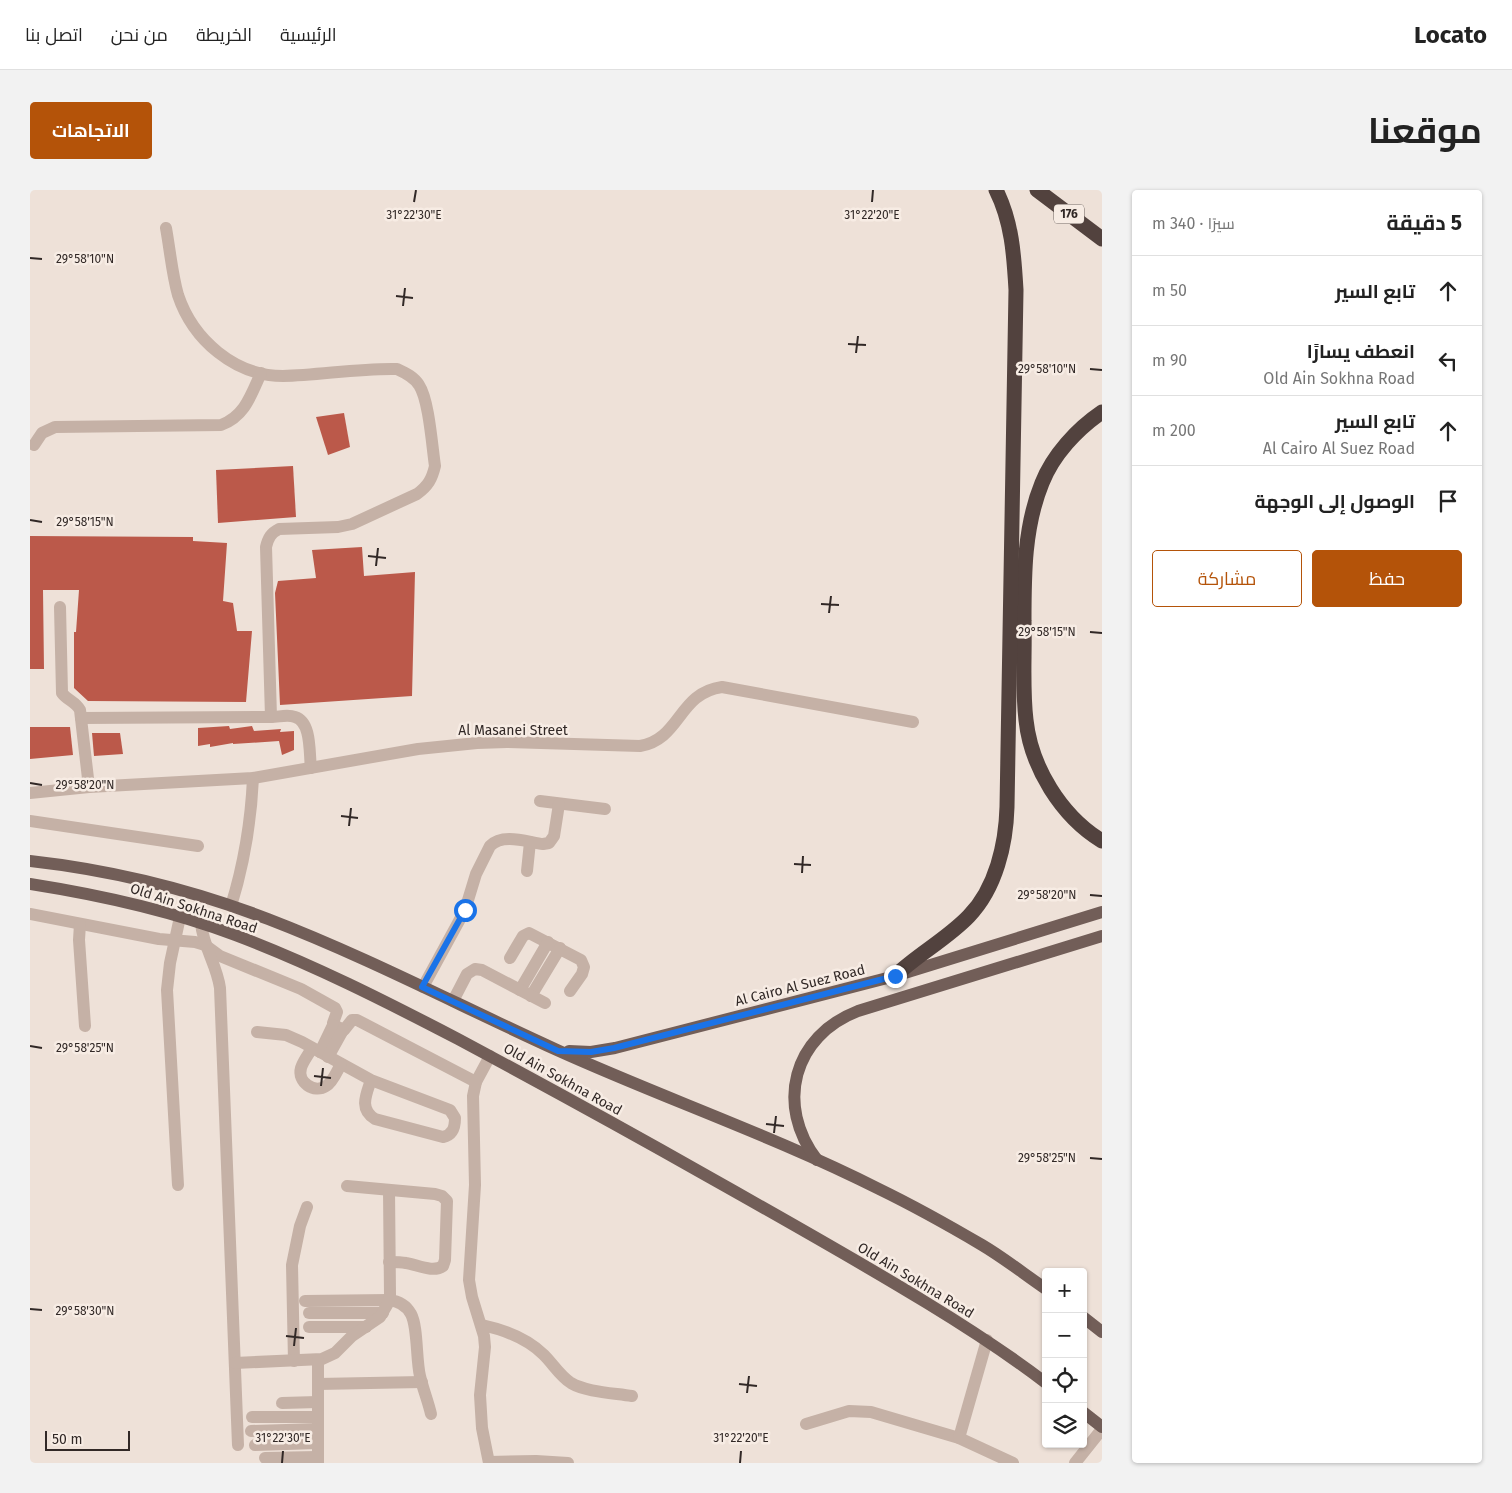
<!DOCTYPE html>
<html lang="ar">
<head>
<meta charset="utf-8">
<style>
	:root { --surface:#fff; --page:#f2f2f2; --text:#222; --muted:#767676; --line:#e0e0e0; --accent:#b45309 }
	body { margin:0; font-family:"Fira Sans",Cairo,sans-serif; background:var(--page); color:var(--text); direction:rtl }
	.controls { position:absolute; right:15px; bottom:15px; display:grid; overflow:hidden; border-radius:5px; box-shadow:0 1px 4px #0004 }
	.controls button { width:45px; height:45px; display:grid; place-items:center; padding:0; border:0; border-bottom:1px solid var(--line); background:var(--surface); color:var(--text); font:25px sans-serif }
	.scale { position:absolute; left:15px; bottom:12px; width:85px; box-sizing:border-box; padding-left:5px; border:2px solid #312826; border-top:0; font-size:14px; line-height:18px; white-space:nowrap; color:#312826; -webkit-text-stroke:4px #f7ece4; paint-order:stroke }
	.stop { position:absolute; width:15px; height:15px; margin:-11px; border:4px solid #1a73e8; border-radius:50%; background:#fff }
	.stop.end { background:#1a73e8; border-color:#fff; box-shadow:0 1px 5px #0008 }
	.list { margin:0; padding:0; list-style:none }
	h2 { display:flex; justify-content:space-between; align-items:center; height:65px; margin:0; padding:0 20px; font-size:21px }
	h2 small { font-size:16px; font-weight:400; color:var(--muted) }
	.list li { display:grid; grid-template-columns:32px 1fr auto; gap:15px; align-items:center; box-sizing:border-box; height:70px; padding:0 20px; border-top:1px solid var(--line) }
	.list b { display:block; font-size:19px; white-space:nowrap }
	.list p { margin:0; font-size:16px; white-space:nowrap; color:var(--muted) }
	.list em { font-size:16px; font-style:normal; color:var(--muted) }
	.actions { display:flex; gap:10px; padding:15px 20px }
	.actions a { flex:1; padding:11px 0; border:1px solid var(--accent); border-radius:5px; text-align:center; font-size:18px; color:var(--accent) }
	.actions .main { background:var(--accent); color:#fff }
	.icon { flex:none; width:28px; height:28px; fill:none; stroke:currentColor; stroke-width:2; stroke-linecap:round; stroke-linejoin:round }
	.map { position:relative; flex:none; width:1072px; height:1273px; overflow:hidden; direction:ltr; border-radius:5px }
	header { display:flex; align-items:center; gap:30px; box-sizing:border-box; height:70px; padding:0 25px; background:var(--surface); border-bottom:1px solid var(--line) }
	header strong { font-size:24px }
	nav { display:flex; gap:28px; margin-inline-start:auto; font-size:18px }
	.intro { display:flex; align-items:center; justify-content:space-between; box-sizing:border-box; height:120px; padding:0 30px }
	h1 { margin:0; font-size:35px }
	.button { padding:12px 22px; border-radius:5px; background:var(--accent); color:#fff; font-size:18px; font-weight:700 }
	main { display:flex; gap:30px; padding:0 30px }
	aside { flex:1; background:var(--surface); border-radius:5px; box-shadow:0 1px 4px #0004 }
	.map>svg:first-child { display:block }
	.building { fill:#bb594a }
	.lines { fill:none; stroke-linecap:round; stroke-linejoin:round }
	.minor { stroke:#c5b1a6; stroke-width:12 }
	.major { stroke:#725e58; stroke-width:12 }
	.highway { stroke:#52423e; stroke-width:15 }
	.route { stroke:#1a73e8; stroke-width:6 }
	.ticks { fill:none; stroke:#312826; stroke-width:2 }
	.labels { text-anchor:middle; stroke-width:5; stroke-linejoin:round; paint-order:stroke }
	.shield { fill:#f7ece4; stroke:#6c635f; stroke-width:1 }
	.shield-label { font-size:12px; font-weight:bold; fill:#312826 }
	.street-label { font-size:14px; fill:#312826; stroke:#f7ece4 }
	.ticks-label { font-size:12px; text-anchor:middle; fill:#312826; stroke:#f7ece4; stroke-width:5; stroke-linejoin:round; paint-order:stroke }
</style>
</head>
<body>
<header>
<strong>Locato</strong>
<nav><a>الرئيسية</a><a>الخريطة</a><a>من نحن</a><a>اتصل بنا</a></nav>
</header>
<div class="intro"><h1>موقعنا</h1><a class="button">الاتجاهات</a></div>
<main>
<aside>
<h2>5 دقيقة<small>سيرًا · 340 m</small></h2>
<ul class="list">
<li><svg class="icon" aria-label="ahead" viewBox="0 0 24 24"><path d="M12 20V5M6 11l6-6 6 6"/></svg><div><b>تابع السير</b></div><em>50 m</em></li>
<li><svg class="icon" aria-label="left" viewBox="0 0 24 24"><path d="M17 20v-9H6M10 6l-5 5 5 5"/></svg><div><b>انعطف يسارًا</b><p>Old Ain Sokhna Road</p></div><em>90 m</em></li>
<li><svg class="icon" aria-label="ahead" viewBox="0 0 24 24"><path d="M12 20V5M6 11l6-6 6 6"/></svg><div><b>تابع السير</b><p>Al Cairo Al Suez Road</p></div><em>200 m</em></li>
<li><svg class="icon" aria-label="arrive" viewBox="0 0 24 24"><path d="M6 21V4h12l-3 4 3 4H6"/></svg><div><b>الوصول إلى الوجهة</b></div></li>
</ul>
<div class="actions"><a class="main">حفظ</a><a>مشاركة</a></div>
</aside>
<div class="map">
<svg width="1072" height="1273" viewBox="0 0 1072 1273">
	<rect width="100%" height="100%" fill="#eee1d8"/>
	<!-- building -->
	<g class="building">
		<polygon points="314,223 320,257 298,265 286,227"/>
		<polygon points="263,276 266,327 188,333 186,280"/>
		<polygon points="0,346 163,347 163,351 197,353 193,411 203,413 207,441 222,441 216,512 58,511 44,498 44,442 46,442 49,400 13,400 14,479 0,479"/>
		<polygon points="332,357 334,386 385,382 382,506 250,515 245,403 248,391 286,388 282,360"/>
		<polygon points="199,536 200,539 222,536 224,541 251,539 250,542 264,541 264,560 252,565 249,551 203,554 203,553 180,557 180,554 168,556 168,538"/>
		<polygon points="0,537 40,537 43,565 0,569"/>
		<polygon points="62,543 90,543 93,564 64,566"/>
	</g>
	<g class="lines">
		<!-- minor -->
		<g class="minor">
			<path d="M136,38C140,60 142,84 148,105C163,150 205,186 253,186C291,185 329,178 367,179C376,183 384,187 389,195C399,210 402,256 405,276C402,289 398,296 387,304L322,334L308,337L249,339C241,343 238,348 236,357L241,527"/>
			<path d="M4,255L12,243L25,237L191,235C215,226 221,205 231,183"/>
			<path d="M30,417L32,503C37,510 46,512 50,520L59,597"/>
			<path d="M51,528L241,527C249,527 258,524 265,527C282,532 279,564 281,578"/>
			<path d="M0,603L59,597L223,588L388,559L447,553L477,552L610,556C651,549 648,503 692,497L883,532"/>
			<polyline points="510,611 575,619"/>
			<polyline points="0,631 168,656"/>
			<polyline points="497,681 500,652"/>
			<path d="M201,716C214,674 221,632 223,588"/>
			<polyline points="0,724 129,749 165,752 175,755 190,766 271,799 305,818 307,822 303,833 304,835 314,840 322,830 327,830 446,892"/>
			<path d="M171,733C173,757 187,775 190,798L208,1255"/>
			<polyline points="50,734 49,750 55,836"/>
			<polyline points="480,768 493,746 499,743 551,770 554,777 552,784 540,801"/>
			<path d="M393,797L435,720L446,684L460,656C473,643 497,652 513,654L519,653L524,646L529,614"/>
			<polyline points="490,800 518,752"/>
			<polyline points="501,806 530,758"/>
			<polyline points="423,811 437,784 445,779 452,780 515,813"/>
			<path d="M227,842L256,845L272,852L341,890L420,920L425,928C425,937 423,945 413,947L345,929C329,919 336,905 341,890"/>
			<path d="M282,858C279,864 273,871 271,878C267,892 284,904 296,896C303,892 307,881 311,874"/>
			<polyline points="290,862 303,835"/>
			<polyline points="298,867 313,840"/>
			<polyline points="148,995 137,800 140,773 150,727"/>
			<path d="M317,996L405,1004L412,1006L417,1011L415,1070L413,1076C403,1083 388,1075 376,1073C371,1072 365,1072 359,1072"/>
			<path d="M275,1111L359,1110C369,1111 376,1115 381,1124C388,1137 386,1170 390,1186C393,1199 398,1211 401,1224"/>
			<polyline points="279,1123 353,1123"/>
			<path d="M452,1135C475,1140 497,1148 514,1165C523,1174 530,1186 541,1193C556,1202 584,1203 602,1206"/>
			<polyline points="279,1137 336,1137"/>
			<polyline points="264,1171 262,1075 270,1036 277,1017"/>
			<polyline points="205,1173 292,1169 305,1163 322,1146 350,1127 357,1115 360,1105 359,1000"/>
			<polyline points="288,1194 392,1192"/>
			<polyline points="252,1213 288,1212"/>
			<polyline points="222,1227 288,1227"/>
			<polyline points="776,1234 819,1221 841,1222 929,1248 983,1273"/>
			<polyline points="221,1241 288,1239"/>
			<polyline points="929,1248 957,1150"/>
			<polyline points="225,1255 288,1253"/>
			<polyline points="235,1268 288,1267"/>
			<polyline points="459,1272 506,1271 538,1273"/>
			<polyline points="288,1273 288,1170"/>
			<polyline points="459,1273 452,1238 450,1205 455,1157 454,1146 442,1107 439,1090 445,995 443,906 446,892 460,866"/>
			<polyline points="1045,1273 1072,1239"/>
		</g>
		<!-- major -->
		<g class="major">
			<path d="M0,671C81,680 162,700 238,729C337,767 430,816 527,860C633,908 744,946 849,999C884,1016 918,1035 952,1055C974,1068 994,1084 1016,1099"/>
			<path d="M0,694C70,705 139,720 205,745C282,774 355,811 428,849C512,894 596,940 679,987C752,1028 825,1069 897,1113C938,1138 978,1164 1016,1193"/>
			<polyline points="539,861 561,862 585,858 865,786 1072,722"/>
			<path d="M787,970C745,915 763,846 828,821L1072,746"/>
			<polyline points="1053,1127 1072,1142"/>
			<polyline points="1053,1222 1072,1237"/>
		</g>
		<!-- highway -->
		<g class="highway">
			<polyline points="1007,0 1072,49"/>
			<path d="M1072,222C1047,239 1023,265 1012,293C994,337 994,385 994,431C995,464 992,497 996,530C1001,577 1031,626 1072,651"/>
			<path d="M865,786C888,764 917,749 939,726C966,698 976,654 977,617L986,100C984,65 982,32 966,0"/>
		</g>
	</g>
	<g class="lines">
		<!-- route -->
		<polyline class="route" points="435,720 392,797 528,861 561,862 584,858 865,786"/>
	</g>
	<!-- ticks -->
	<path class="ticks" d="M384,12L386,0M842,12L843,0M0,68L12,69M366,106L383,108M373,116L375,98M818,154L836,155M826,163L828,146M1060,179L1072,180M0,330L12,332M338,366L356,368M346,376L348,358M791,414L809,415M799,423L801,406M1060,442L1072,443M0,593L12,595M311,626L328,628M319,636L321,618M764,674L781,675M772,683L773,666M1060,705L1072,706M0,856L12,858M284,886L301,888M291,896L293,878M736,934L754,936M744,943L746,926M1060,968L1072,969M0,1119L12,1120M256,1146L274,1148M264,1156L266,1138M709,1194L727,1196M717,1203L719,1186M252,1273L253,1261M710,1273L711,1261"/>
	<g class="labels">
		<!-- shield labels -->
		<rect class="shield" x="1024" y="14.5" width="30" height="19" rx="4"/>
		<g class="shield-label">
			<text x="1039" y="28">176</text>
		</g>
		<!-- street labels -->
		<g class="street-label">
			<text x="483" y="545">Al Masanei Street</text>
			<text transform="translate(164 718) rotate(18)" y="5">Old Ain Sokhna Road</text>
			<text transform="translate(770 795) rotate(-14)" y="5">Al Cairo Al Suez Road</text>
			<text transform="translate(533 889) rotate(29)" y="5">Old Ain Sokhna Road</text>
			<text transform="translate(886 1090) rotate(31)" y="5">Old Ain Sokhna Road</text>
		</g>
	</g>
	<g class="ticks-label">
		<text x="384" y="29">31°22'30"E</text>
		<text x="842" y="29">31°22'20"E</text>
		<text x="55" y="73">29°58'10"N</text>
		<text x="1017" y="183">29°58'10"N</text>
		<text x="55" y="336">29°58'15"N</text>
		<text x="1017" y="446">29°58'15"N</text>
		<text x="55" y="599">29°58'20"N</text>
		<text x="1017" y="709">29°58'20"N</text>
		<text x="55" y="862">29°58'25"N</text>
		<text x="1017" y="972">29°58'25"N</text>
		<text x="55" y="1125">29°58'30"N</text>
		<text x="253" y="1252">31°22'30"E</text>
		<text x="711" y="1252">31°22'20"E</text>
	</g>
</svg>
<div class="controls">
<button>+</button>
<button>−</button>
<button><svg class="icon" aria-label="locate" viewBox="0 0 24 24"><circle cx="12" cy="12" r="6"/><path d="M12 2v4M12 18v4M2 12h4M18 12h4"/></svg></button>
<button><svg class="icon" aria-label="layers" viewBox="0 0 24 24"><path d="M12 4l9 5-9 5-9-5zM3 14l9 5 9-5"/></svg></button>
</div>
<div class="scale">50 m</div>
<div class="stop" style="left:435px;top:720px"></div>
<div class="stop end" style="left:865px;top:786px"></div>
</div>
</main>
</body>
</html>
